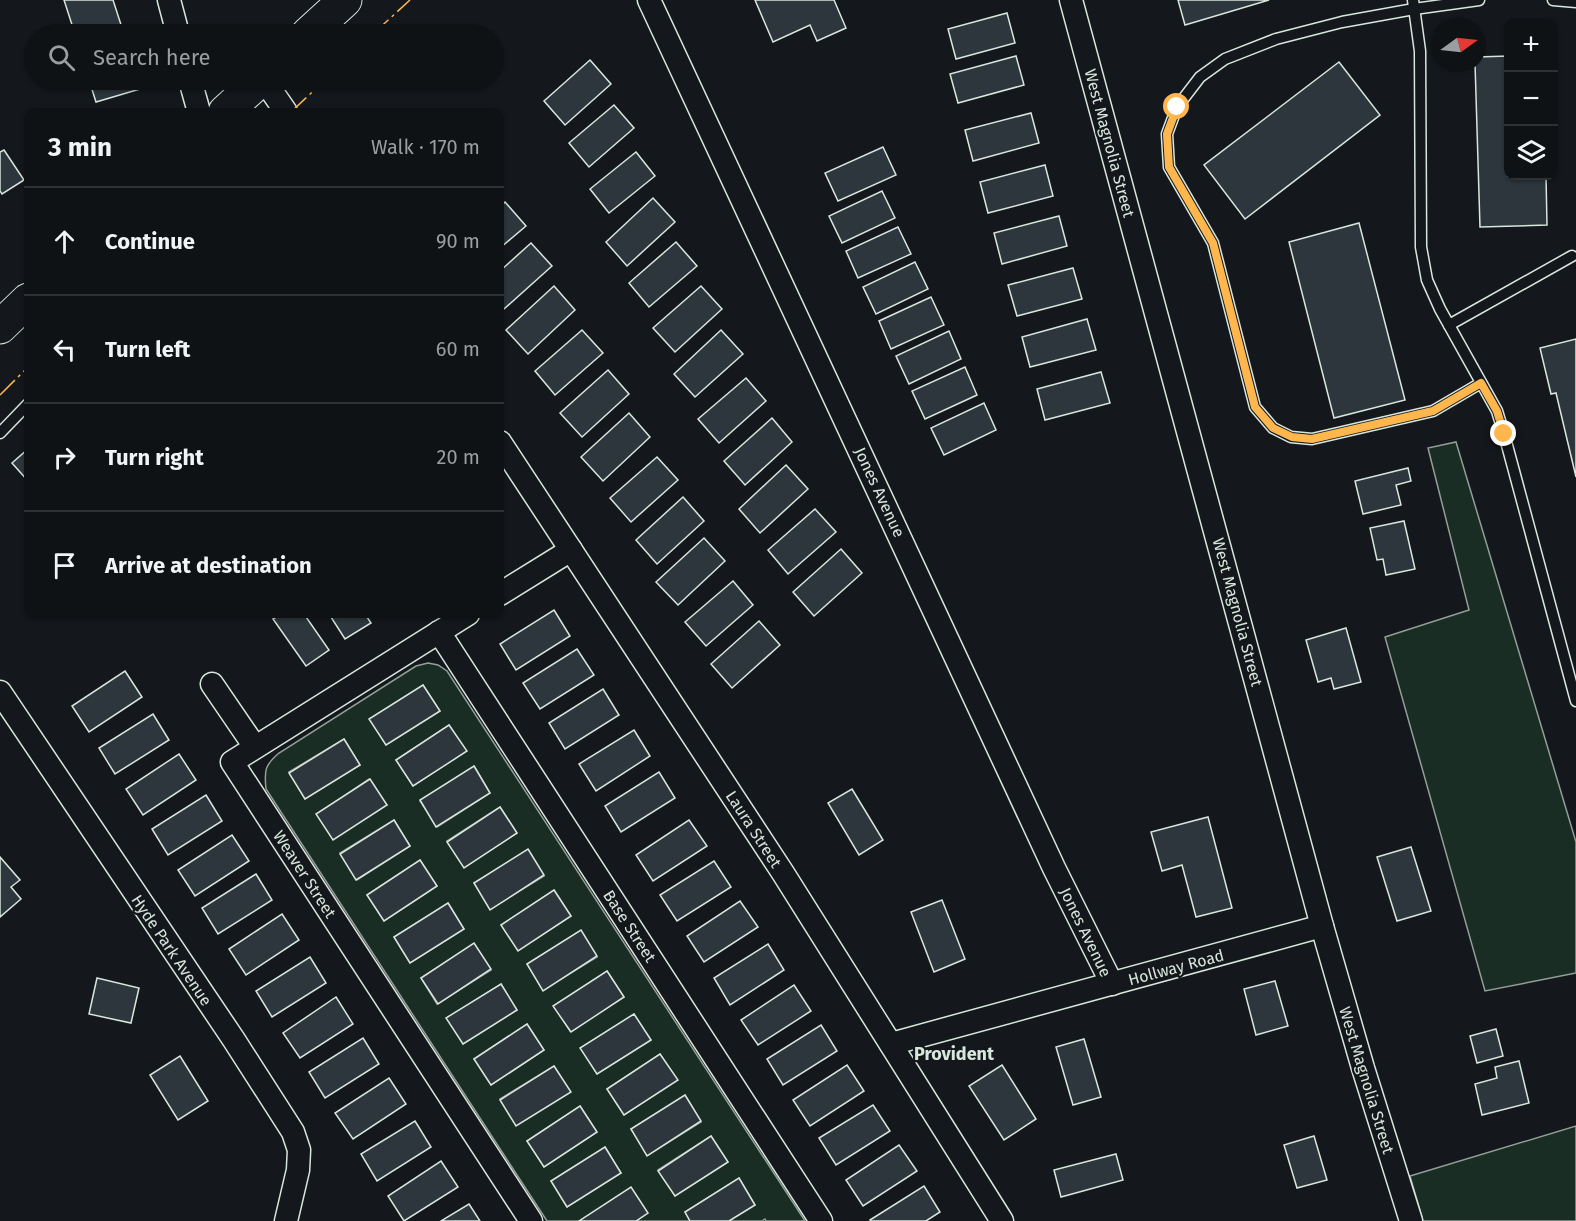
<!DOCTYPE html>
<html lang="en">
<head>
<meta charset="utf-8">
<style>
	:root { --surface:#0f1215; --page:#1d2022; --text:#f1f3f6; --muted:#9b9ea0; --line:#2f3234 }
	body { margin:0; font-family:"Fira Sans",sans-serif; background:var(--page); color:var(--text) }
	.controls { position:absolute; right:18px; top:18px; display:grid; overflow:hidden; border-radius:12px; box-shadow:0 2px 4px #0004 }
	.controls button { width:54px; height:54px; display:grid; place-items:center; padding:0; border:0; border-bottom:2px solid var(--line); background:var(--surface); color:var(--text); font:30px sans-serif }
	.compass { position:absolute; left:1432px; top:18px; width:54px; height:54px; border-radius:50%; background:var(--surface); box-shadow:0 2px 4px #0004; rotate:75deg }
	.stop { position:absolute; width:18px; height:18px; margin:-14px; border:4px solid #ffb74d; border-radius:50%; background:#fff }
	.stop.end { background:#ffb74d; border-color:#fff; box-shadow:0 2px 6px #0008 }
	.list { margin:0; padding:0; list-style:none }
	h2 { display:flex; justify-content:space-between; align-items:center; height:78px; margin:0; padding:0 24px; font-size:26px }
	h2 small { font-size:20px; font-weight:400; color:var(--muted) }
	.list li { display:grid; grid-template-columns:39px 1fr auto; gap:18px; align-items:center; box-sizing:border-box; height:108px; padding:0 24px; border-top:2px solid var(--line) }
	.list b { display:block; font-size:22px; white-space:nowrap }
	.list em { font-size:20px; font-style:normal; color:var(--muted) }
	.icon { flex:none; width:33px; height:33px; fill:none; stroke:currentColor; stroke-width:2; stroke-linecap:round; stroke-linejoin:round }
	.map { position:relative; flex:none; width:1576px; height:1221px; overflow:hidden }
	.search { position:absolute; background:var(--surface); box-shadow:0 2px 4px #0004; left:24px; top:24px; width:480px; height:66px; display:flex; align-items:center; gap:15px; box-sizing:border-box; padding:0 21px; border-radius:33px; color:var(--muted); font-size:22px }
	.panel { position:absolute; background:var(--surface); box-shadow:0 2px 4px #0004; left:24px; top:108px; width:480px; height:510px; border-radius:12px }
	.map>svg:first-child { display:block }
	.green { fill:#1a2d24; stroke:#939e99; stroke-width:1.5; fill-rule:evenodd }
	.building { fill:#2c363c; stroke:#d8e6dc; stroke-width:1.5 }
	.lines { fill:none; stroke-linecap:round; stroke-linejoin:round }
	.service-casing { stroke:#d8e6dc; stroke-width:13 }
	.minor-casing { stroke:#d8e6dc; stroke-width:25 }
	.primary-casing { stroke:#d8e6dc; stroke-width:35 }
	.service { stroke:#14181c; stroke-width:10 }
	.minor { stroke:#14181c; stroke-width:22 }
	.primary { stroke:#14181c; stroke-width:33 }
	.power { stroke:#ffb74d; stroke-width:1.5; stroke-dasharray:21 4.5 3 4.5; stroke-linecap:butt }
	.route { stroke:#ffb74d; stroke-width:8 }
	.labels { text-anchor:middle; stroke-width:4.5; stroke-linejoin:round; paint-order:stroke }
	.street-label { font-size:16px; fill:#d8e6dc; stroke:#14181c }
	.neighbourhood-label { font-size:18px; font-weight:bold; fill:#d8e6dc; stroke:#14181c }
</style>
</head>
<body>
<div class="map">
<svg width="1576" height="1221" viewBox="0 0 1576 1221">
	<rect width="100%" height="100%" fill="#14181c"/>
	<!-- green -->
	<g class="green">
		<polygon points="1456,442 1576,842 1576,973 1485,991 1385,637 1469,610 1428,448"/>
		<path d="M428,663L438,665L447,671L805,1221H766L765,1219L762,1221H729L755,1205L739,1178L685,1212L690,1221H636L648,1213L579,1221H547L266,789C264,770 265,765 279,753L416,666ZM423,685L440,711L386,745L370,719ZM449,725L466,751L413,786L396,760ZM344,739L360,765L305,799L289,772ZM474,766L490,793L437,827L420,801ZM369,779L387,805L317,814ZM500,807L517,833L464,867L447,841ZM394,820L410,846L357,880L340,853ZM528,850L544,876L490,909L474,883ZM420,860L437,886L384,921L367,895ZM554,890L571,916L518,950L501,925ZM448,903L464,929L410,963L394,937ZM580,931L597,957L543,990L527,964ZM474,944L491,970L437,1004L421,978ZM607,971L624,997L570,1031L554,1006ZM501,984L517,1010L463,1044L447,1018ZM634,1014L651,1040L597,1074L581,1048ZM527,1024L544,1050L491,1085L474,1059ZM660,1054L677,1080L624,1115L607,1089ZM554,1066L570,1092L516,1125L500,1099ZM685,1095L701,1122L648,1155L631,1129ZM580,1106L597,1132L544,1167L527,1141ZM711,1136L728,1162L675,1196L658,1170ZM605,1147L621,1173L567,1207L551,1181Z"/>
		<polygon points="1576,1126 1576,1221 1423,1221 1410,1176"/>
	</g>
	<!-- building -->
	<g class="building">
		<polygon points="64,0 113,0 124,34 75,34"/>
		<polygon points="755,0 834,0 846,28 817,41 810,25 773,42"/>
		<polygon points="1178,0 1269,0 1185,25"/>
		<polygon points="1007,13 1015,43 956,59 948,29"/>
		<polygon points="1016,56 1024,85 958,103 950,74"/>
		<polygon points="1508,56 1508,176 1546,176 1547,225 1480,227 1475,63 1477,63 1477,57"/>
		<polygon points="590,60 611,84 565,125 544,101"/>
		<polygon points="1339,62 1380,115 1245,219 1204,165"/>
		<polygon points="89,80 137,80 140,89 96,102"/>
		<polygon points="614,105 634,128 589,167 569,143"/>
		<polygon points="1031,113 1039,143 973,161 965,130"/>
		<polygon points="883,147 896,175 838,201 825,173"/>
		<polygon points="4,150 24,180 2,194 0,191 0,152"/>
		<polygon points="636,152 655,176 609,213 590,189"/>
		<polygon points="1045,165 1053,196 988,213 980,182"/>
		<polygon points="882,191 895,218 842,243 829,216"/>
		<polygon points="653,198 675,222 627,266 606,242"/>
		<polygon points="505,202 526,226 500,248 500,207"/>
		<polygon points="1059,216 1067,246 1002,264 994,233"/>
		<polygon points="1359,223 1405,400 1334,418 1289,242"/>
		<polygon points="898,227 911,254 858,278 846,251"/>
		<polygon points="676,242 697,266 649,307 629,283"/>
		<polygon points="531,243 552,266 504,309 500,304 500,271"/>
		<polygon points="915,262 928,289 876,314 863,287"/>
		<polygon points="1073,268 1082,299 1017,316 1008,285"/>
		<polygon points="554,286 575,310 528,354 506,330"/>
		<polygon points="701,286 722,309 675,352 653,328"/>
		<polygon points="931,297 944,325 891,349 879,321"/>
		<polygon points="1087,319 1096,350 1030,367 1022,337"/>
		<polygon points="582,330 603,353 555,395 535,371"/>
		<polygon points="721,330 743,354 695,397 674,374"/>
		<polygon points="949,331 961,359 909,384 896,356"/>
		<polygon points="1576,339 1576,477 1556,393 1551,394 1540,348"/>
		<polygon points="965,367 977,395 925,419 912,391"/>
		<polygon points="608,370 629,394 582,437 560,413"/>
		<polygon points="1101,372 1110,403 1045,420 1037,389"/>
		<polygon points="746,378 766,401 719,443 698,419"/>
		<polygon points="984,403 996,430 944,455 931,428"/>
		<polygon points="629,413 650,437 603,481 581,457"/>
		<polygon points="772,418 792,442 745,485 724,461"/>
		<polygon points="28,449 28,481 12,463"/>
		<polygon points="657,457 678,480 631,522 610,498"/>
		<polygon points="786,465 808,489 760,533 739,509"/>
		<polygon points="1408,468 1411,481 1396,485 1401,505 1363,514 1355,481"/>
		<polygon points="683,497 704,521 657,564 636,540"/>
		<polygon points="815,509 836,532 788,574 768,550"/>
		<polygon points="1404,521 1415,569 1386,575 1383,559 1377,560 1370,528"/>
		<polygon points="704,538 725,561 678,605 656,582"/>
		<polygon points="841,549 862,573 814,616 793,592"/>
		<polygon points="733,581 753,605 706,646 685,622"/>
		<polygon points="554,610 570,636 516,670 500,644"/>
		<polygon points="281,614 304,614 329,650 306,666 273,619"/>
		<polygon points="329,614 365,614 371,623 345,639"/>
		<polygon points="759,621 780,645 732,688 711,664"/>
		<polygon points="1346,628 1361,682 1334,689 1331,678 1318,682 1306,640"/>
		<polygon points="577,649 594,675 540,709 523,683"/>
		<polygon points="125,671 142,697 89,732 72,706"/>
		<polygon points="423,685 440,711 386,745 369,719"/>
		<polygon points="603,689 619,715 565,749 549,723"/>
		<polygon points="153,714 169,740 115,774 99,748"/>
		<polygon points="449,725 467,751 413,786 396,760"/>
		<polygon points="634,730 650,756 596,791 579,764"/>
		<polygon points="344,739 360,765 305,799 289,773"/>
		<polygon points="179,754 196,780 143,815 126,789"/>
		<polygon points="474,766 490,793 436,827 420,800"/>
		<polygon points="659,772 675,798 621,832 605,806"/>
		<polygon points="370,779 387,805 333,840 316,814"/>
		<polygon points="852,789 883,840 859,855 828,803"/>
		<polygon points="206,795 222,821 168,855 152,829"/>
		<polygon points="500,807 517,833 464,868 447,842"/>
		<polygon points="1208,817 1232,908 1196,917 1182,865 1162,871 1151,832"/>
		<polygon points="394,820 410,846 356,880 340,854"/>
		<polygon points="689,820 707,846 653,881 636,855"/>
		<polygon points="232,835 249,861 195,896 178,870"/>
		<polygon points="1411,847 1431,911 1397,921 1377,857"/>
		<polygon points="528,849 544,875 490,910 474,883"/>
		<polygon points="0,857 20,880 11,887 21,899 0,917"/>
		<polygon points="420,860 437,886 384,921 367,895"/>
		<polygon points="714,861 731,887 677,921 660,895"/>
		<polygon points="256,874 272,900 218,934 202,908"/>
		<polygon points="554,890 571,916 518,951 501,925"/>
		<polygon points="942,900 965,959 934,972 911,912"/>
		<polygon points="740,901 758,927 704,962 687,936"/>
		<polygon points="448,903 464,929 410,963 394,937"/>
		<polygon points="282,914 299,940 246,975 229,949"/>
		<polygon points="581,930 597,956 543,991 527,964"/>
		<polygon points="474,943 491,969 438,1004 421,978"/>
		<polygon points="768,944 784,970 730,1005 714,978"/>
		<polygon points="310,957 326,983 272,1017 256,991"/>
		<polygon points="607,971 624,997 571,1032 553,1006"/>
		<polygon points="97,978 139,988 131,1023 89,1014"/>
		<polygon points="1275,981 1288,1026 1256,1035 1244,989"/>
		<polygon points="501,984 517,1010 463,1044 446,1018"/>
		<polygon points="794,985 811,1011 758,1045 741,1020"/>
		<polygon points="336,997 353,1024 300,1058 283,1033"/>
		<polygon points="634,1014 651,1040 597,1074 580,1048"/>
		<polygon points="527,1024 544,1050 491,1085 474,1059"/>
		<polygon points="821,1025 837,1051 783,1085 767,1059"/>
		<polygon points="1496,1029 1503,1056 1477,1063 1470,1036"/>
		<polygon points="363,1038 379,1064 325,1098 309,1072"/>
		<polygon points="1084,1039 1101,1097 1073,1105 1056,1047"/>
		<polygon points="660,1054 678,1080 624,1115 607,1089"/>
		<polygon points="180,1056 208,1101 178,1120 150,1075"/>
		<polygon points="1519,1061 1529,1103 1482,1115 1475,1084 1497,1078 1495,1067"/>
		<polygon points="847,1065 864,1091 810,1126 793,1100"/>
		<polygon points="1002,1065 1036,1119 1004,1140 969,1086"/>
		<polygon points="554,1066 571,1092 516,1126 500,1100"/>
		<polygon points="389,1078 406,1104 353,1139 335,1113"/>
		<polygon points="685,1095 701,1121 647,1156 631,1129"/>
		<polygon points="873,1105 890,1131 836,1165 819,1138"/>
		<polygon points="580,1106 597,1132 544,1167 527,1141"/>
		<polygon points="415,1121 431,1147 377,1181 361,1154"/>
		<polygon points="711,1136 728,1162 675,1196 658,1171"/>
		<polygon points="1314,1136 1327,1180 1297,1188 1284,1145"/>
		<polygon points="899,1145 917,1171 863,1206 846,1180"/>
		<polygon points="605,1147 621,1173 567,1207 551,1181"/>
		<polygon points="1116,1154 1123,1180 1061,1197 1054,1170"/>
		<polygon points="441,1161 458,1187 404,1221 388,1196"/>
		<polygon points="739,1178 755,1205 729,1221 690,1221 685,1212"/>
		<polygon points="924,1186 940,1212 926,1221 871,1221 870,1220"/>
		<polygon points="631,1187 648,1213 636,1221 579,1221"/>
		<polygon points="469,1204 480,1221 441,1221"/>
	</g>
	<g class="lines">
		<!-- service casing -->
		<g class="service-casing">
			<g id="service">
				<polyline points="1413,0 1420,51 1421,247 1427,280 1440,309 1497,411 1504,434 1576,701"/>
				<polyline points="1479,0 1414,9 1342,22 1276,39 1225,59 1200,77 1177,107 1167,134 1169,167 1213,243 1255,407 1273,428 1291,437 1312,439 1433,411 1481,383"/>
				<polyline points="1553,0 1576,2"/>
				<polyline points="1449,325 1572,256"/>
				<polyline points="0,433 28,404"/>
			</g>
		</g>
		<!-- minor casing -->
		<g class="minor-casing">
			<g id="minor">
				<polyline points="169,0 178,34"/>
				<polyline points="649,0 1054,868 1112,984"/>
				<polyline points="1071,0 1322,926 1363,1068 1411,1221"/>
				<polyline points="190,80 199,112"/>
				<polyline points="264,80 286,112"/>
				<polyline points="500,442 783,873 1002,1221"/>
				<polyline points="500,594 571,550"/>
				<polyline points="468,614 232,762 531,1221"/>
				<polyline points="439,632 821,1221"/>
				<polyline points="212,684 255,747"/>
				<polyline points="0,692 234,1040 293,1132 299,1150 298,1170 286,1221"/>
				<polyline points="891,1044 1322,926"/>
			</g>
		</g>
		<!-- primary casing -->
		<g class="primary-casing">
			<g id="primary">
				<polyline points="308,34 345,0"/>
				<polyline points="225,112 260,80"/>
				<polyline points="0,327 28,300"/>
			</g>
		</g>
		<!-- service -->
		<use href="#service" class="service"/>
		<!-- minor -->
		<use href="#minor" class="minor"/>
		<!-- primary -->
		<use href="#primary" class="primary"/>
		<!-- power -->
		<g class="power">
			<polyline points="373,34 410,0"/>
			<polyline points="291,112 325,80"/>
			<polyline points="0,395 28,367"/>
		</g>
	</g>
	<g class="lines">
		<!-- route -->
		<polyline class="route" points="1177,107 1167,134 1169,167 1213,243 1255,407 1273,428 1292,437 1312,439 1433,411 1481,383 1497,411 1504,434"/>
	</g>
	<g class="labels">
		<!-- street labels -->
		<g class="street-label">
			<text transform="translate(1110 143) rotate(75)" y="6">West Magnolia Street</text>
			<text transform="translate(880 492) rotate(65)" y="6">Jones Avenue</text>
			<text transform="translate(1238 612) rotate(75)" y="6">West Magnolia Street</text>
			<text transform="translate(754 829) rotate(57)" y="6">Laura Street</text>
			<text transform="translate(305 874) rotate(57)" y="6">Weaver Street</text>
			<text transform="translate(630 926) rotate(57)" y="6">Base Street</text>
			<text transform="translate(1086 932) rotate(64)" y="6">Jones Avenue</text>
			<text transform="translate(172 950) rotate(56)" y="6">Hyde Park Avenue</text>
			<text transform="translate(1176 967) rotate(-15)" y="6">Hollway Road</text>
			<text transform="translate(1367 1080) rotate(73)" y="6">West Magnolia Street</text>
		</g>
		<!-- neighbourhood labels -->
		<g class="neighbourhood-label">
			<text x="954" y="1060">Provident</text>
		</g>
	</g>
</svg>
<div class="controls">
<button>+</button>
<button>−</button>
<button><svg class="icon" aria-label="layers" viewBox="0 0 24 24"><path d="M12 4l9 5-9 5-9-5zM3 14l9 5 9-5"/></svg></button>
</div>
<svg class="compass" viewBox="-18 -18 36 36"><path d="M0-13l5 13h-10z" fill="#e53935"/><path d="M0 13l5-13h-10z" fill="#9b9ea0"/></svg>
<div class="stop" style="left:1177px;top:107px"></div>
<div class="stop end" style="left:1504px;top:434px"></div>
<div class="search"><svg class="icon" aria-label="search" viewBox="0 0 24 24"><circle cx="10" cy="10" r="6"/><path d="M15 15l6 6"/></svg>Search here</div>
<section class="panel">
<h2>3 min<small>Walk · 170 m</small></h2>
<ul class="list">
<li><svg class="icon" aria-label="ahead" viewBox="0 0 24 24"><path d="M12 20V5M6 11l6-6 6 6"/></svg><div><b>Continue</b></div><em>90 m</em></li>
<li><svg class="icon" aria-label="left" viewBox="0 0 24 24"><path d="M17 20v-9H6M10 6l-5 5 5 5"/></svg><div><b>Turn left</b></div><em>60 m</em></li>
<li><svg class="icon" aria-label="right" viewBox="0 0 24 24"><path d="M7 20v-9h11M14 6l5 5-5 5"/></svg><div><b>Turn right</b></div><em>20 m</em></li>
<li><svg class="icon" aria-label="arrive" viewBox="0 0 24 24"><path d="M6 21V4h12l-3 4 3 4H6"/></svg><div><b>Arrive at destination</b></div></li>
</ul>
</section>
</div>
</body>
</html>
